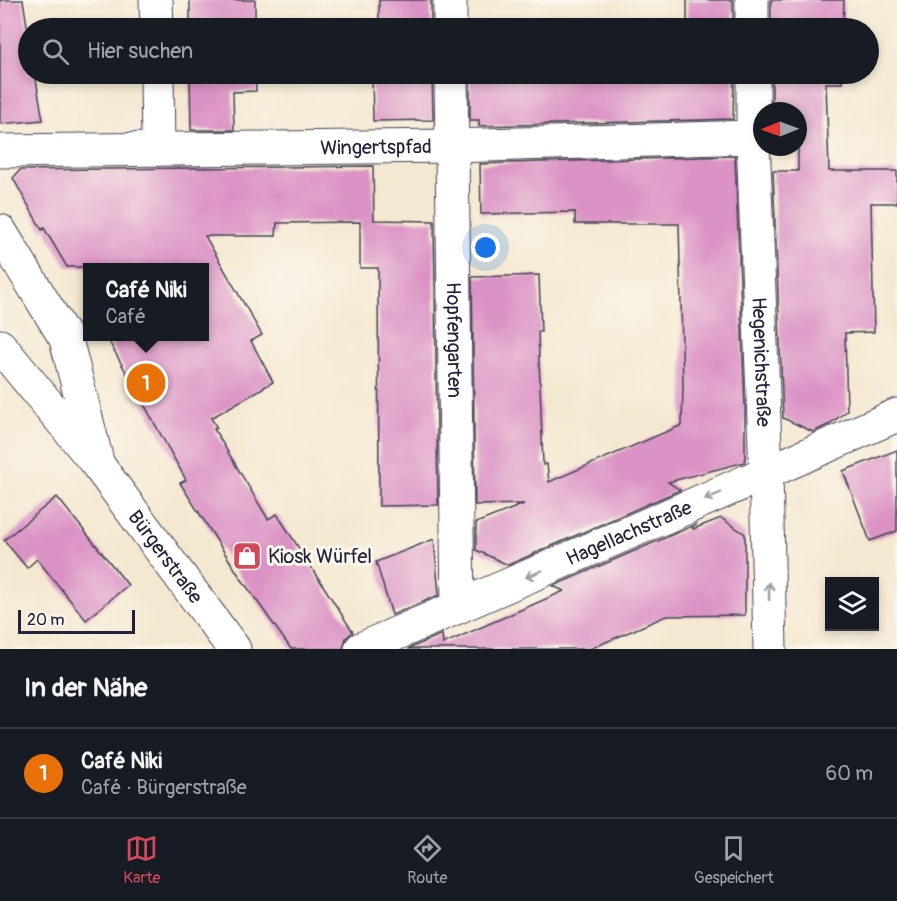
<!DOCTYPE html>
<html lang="de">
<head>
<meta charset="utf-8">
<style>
	:root { --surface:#171b24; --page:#20242c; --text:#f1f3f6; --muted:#9ea1a6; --line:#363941; --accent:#d1495b }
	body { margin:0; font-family:Pangolin,sans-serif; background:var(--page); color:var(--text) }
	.controls { position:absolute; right:18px; bottom:18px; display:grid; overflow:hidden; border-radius:0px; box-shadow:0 3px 9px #0003 }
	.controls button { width:54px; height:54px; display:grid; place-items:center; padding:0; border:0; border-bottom:2px solid var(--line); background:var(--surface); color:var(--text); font:30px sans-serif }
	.compass { position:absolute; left:753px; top:102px; width:54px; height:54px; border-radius:50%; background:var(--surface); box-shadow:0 3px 9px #0003; rotate:269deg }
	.scale { position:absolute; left:18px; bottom:15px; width:117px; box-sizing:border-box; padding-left:6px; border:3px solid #22223b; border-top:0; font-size:16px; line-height:21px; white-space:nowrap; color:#22223b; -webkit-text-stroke:4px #fbf7ec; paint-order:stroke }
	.you { position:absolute; left:486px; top:248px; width:21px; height:21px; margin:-15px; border:4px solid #fff; border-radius:50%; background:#1a73e8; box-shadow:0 0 0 9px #1a73e833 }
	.badge { display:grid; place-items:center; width:39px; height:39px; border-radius:50%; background:var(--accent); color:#fff; font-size:20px; font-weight:700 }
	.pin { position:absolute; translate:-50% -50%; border:3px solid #fff; box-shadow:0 2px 6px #0006 }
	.popup { position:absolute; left:83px; top:263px; width:126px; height:78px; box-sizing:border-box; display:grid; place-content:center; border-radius:0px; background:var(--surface); filter:drop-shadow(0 2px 4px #0005); font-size:20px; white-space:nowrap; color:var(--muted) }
	.popup b { font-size:22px; color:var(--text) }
	.popup::after { content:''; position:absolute; left:50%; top:100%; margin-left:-12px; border:12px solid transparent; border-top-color:var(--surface) }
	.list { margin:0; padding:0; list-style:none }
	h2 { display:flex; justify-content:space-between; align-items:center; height:78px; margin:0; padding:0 24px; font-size:26px }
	h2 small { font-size:20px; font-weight:400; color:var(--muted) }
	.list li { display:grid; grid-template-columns:39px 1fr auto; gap:18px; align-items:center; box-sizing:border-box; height:90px; padding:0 24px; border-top:2px solid var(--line) }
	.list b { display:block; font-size:22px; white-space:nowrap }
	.list p { margin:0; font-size:20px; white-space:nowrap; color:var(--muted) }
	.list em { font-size:20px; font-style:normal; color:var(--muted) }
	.icon { flex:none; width:33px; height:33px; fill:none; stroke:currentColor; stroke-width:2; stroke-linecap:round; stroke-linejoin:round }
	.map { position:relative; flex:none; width:897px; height:649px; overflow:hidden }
	.search { position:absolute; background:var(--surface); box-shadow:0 3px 9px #0003; left:18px; right:18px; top:18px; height:66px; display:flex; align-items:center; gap:15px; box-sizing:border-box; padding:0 21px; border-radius:33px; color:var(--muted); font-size:22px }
	.sheet { height:168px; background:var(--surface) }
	nav { display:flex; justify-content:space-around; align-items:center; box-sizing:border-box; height:84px; border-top:2px solid var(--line); background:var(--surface); font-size:16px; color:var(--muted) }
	nav a { display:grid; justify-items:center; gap:3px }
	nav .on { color:var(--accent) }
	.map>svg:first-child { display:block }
	.building { fill:#db92c5 }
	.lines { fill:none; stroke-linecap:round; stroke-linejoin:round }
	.street-casing { stroke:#424052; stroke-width:35 }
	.secondary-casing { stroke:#424052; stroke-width:35 }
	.street { stroke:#fff; stroke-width:33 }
	.secondary { stroke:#fff; stroke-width:33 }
	.oneway { stroke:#9c9ca7 }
	.labels { text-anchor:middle; stroke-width:6; stroke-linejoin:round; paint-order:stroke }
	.street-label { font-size:20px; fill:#22223b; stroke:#fbf7ec }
	.poi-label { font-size:20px; fill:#22223b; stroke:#fbf7ec; text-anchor:start }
</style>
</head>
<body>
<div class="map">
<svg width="897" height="649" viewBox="0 0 897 649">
	<rect width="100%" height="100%" fill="#fbf7ec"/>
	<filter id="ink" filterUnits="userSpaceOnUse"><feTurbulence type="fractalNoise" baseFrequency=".0167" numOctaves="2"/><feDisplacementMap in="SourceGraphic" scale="12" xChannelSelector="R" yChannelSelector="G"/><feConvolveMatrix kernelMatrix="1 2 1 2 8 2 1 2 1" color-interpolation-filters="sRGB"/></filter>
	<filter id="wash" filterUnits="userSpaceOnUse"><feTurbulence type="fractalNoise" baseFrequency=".008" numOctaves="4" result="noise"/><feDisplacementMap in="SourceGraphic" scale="24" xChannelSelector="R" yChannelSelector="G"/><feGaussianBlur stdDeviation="1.35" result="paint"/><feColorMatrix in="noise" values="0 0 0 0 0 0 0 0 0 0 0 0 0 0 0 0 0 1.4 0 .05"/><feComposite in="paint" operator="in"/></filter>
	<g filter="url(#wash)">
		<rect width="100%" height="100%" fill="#f5e8d1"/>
		<g id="blocks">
			<!-- building -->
			<g class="building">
				<polygon points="0,0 23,0 28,32 28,74 35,74 43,120 0,124"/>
				<rect x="190" y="0" width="65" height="28"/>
				<rect x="379" y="0" width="52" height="28"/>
				<rect x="687" y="0" width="46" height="28"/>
				<polygon points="771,0 844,0 843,28 771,28"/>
				<polygon points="190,74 255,74 256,91 233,92 234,130 191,130"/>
				<polygon points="372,74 432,74 433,120 373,121"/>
				<polygon points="470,74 734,74 733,119 479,126 479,120 470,120"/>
				<polygon points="772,74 843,74 842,83 826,83 829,171 897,171 897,203 871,203 874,332 845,333 847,411 828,425 813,432 783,418 773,171 798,171 798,111 772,111"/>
				<polygon points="735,156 745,407 745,462 668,482 680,490 508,565 476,550 476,523 524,504 475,505 472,277 539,275 541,332 538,332 543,465 547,464 549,482 682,425 683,385 679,224 575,224 575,212 481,214 480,164"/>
				<polygon points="373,166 374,220 434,221 438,505 379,506 378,268 360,268 360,222 277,223 276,236 205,236 262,335 251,341 273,382 211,418 217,428 214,429 268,519 277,514 353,632 346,638 343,649 291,649 240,577 180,483 186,480 106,336 204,336 204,267 67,267 44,228 42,230 13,178 20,170"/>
				<polygon points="897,450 897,531 870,541 843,471"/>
				<polygon points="57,497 128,585 86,620 37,559 27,568 4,540"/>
				<polygon points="721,518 745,534 745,615 666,616 590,649 408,649 442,634 443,644 564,591 553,586 697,524 692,527 693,529"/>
				<polygon points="434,539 439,595 392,615 376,562"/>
			</g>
		</g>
	</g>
	<g filter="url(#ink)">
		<use href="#blocks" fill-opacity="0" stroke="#424052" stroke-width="1.5"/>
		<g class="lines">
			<!-- street casing -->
			<g class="street-casing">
				<g id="street">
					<polyline points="156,0 157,28"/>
					<polyline points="450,0 450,28"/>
					<polyline points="752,0 752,28"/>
					<polyline points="157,74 158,149"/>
					<path id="s1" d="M451,74L458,607"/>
					<path id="s2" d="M753,74V137L766,473L770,649"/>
					<path id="s3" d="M0,151L453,146L753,137"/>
					<polyline points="0,231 66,339 98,465"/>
					<polyline points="766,473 897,415"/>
				</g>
			</g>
			<!-- secondary casing -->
			<g class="secondary-casing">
				<g id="secondary">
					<path id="s4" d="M0,346L98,465L234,649"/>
					<path id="s5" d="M361,649L766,473"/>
				</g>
			</g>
			<!-- street -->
			<use href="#street" class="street"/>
			<!-- secondary -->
			<use href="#secondary" class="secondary"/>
		</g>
		<!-- one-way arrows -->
		<defs><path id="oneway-shaft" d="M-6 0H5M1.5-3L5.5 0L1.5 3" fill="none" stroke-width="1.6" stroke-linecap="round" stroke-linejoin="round" transform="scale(1.5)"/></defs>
		<g class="oneway">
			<use href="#oneway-shaft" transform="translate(713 496) rotate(157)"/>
			<use href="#oneway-shaft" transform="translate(534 574) rotate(157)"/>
			<use href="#oneway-shaft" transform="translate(769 591) rotate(-91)"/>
		</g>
	</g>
	<!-- icons -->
	<defs>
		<g id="shop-square" transform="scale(1.5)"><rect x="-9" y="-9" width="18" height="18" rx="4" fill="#d1495b" stroke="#fbf7ec"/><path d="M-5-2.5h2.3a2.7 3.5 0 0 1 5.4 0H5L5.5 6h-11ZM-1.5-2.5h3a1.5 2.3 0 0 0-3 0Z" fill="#fff"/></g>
	</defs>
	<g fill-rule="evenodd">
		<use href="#shop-square" x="247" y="556"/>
	</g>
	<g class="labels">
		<!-- street labels -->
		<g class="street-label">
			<text dy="7" stroke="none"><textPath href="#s3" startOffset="376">Wingertspfad</textPath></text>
			<text dy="7" stroke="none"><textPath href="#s1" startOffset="266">Hopfengarten</textPath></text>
			<text dy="7" stroke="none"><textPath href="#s2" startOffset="288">Hegenichstraße</textPath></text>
			<text dy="7" stroke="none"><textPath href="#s5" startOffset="292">Hagellachstraße</textPath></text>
			<text dy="7" stroke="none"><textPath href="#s4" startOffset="268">Bürgerstraße</textPath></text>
		</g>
		<!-- poi labels -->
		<g class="poi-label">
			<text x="268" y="563">Kiosk Würfel</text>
		</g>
	</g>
</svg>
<div class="controls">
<button><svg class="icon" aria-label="layers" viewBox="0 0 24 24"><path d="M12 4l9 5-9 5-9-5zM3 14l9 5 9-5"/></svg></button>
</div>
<svg class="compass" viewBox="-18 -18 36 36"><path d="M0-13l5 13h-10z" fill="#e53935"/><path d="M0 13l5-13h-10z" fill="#9ea1a6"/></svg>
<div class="scale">20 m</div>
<div class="you"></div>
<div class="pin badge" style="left:146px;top:383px;background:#e8710a">1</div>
<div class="popup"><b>Café Niki</b>Café</div>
<div class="search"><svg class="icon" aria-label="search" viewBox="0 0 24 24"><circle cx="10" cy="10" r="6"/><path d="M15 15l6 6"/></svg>Hier suchen</div>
</div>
<section class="sheet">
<h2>In der Nähe<small></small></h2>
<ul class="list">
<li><span class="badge" style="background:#e8710a">1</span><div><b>Café Niki</b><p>Café · Bürgerstraße</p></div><em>60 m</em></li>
</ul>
</section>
<nav>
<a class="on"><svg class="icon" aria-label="map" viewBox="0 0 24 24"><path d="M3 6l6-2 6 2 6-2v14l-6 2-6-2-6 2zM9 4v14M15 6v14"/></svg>Karte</a>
<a><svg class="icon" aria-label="directions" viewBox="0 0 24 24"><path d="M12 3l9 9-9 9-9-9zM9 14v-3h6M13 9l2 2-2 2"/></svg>Route</a>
<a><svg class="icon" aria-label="saved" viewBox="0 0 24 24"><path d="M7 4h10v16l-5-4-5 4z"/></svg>Gespeichert</a>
</nav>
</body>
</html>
